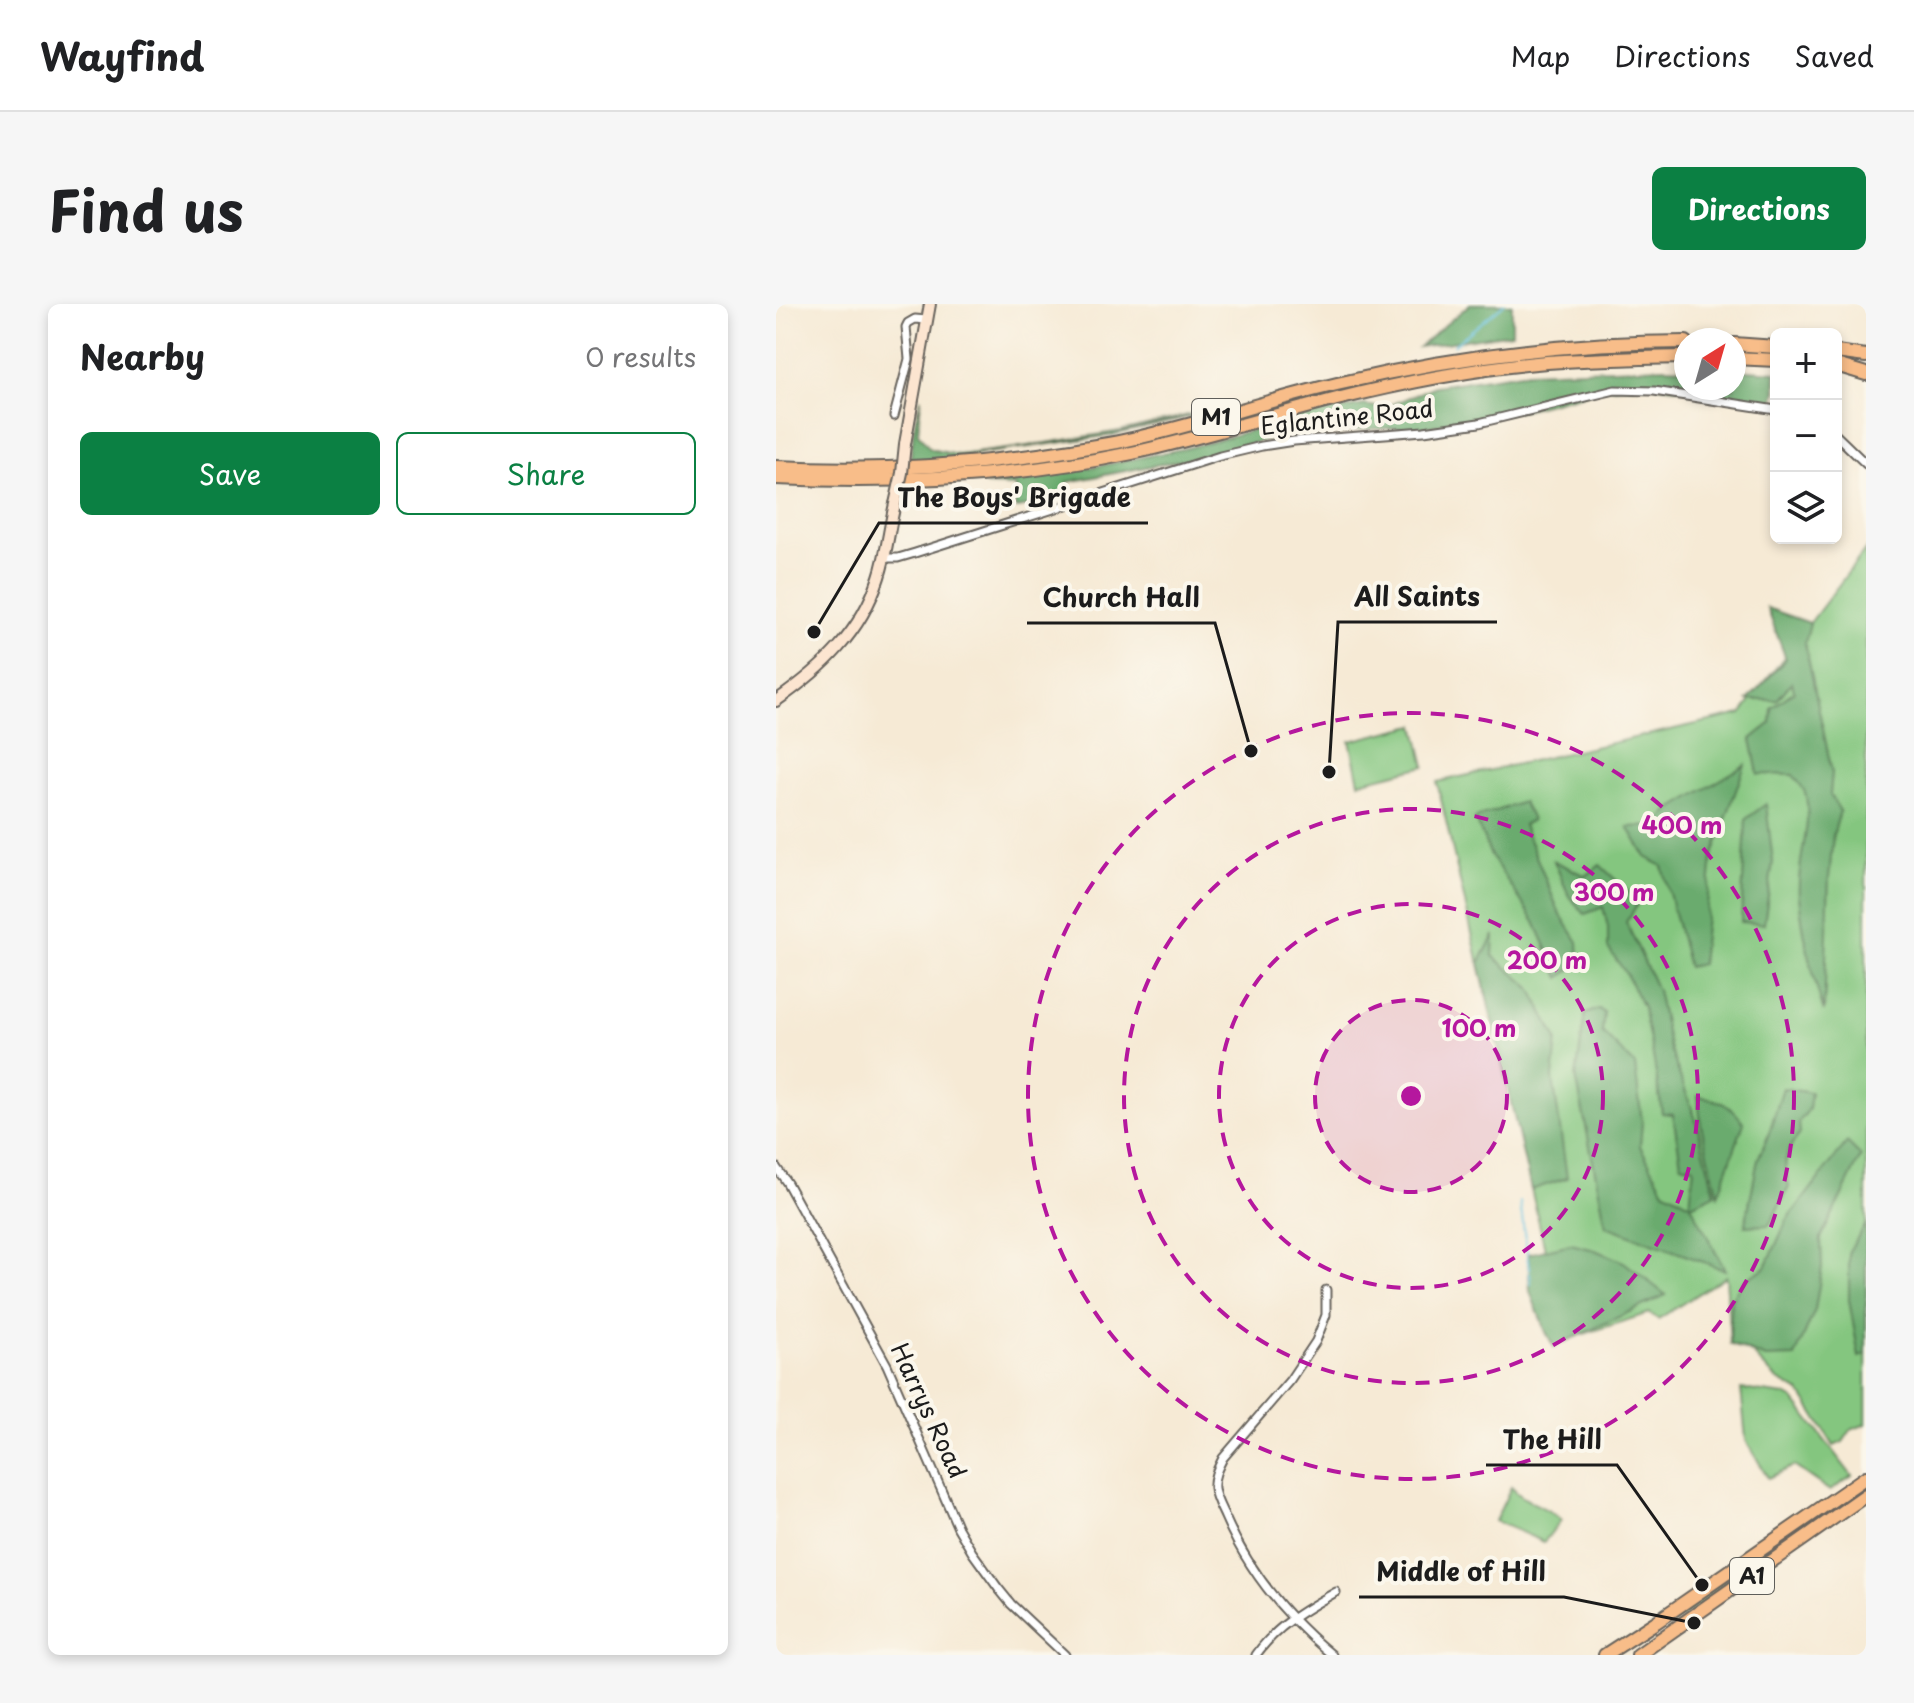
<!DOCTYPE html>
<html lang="en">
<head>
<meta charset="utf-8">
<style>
	:root { --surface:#fff; --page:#f6f6f6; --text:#202124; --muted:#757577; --line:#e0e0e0; --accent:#0b8043 }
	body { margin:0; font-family:"Playpen Sans",sans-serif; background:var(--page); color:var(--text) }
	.controls { position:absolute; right:24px; top:24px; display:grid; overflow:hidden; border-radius:12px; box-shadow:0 4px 12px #0003 }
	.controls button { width:72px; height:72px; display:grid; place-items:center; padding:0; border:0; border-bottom:2px solid var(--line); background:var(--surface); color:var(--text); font:40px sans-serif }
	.compass { position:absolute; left:898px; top:24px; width:72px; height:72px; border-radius:50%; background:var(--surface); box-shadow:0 4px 12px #0003; rotate:37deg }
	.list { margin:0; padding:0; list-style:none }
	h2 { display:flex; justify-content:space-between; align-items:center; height:104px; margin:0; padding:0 32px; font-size:34px }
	h2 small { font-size:26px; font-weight:400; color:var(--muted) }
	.actions { display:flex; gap:16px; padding:24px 32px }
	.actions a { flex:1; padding:18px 0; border:2px solid var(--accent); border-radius:12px; text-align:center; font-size:28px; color:var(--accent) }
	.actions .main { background:var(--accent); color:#fff }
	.icon { flex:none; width:44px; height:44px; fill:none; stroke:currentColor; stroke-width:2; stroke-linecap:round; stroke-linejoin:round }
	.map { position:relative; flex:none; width:1090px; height:1351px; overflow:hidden; border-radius:12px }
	header { display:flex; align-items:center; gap:48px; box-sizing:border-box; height:112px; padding:0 40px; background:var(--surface); border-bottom:2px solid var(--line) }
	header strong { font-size:38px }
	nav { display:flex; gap:44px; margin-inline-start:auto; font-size:28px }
	.intro { display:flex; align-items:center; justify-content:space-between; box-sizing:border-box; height:192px; padding:0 48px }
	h1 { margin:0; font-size:56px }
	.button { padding:20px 36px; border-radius:12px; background:var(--accent); color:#fff; font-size:28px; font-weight:700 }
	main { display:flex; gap:48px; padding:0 48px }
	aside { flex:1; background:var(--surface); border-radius:12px; box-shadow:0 4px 12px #0003 }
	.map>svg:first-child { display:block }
	.green { fill:#84c67f; stroke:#50714e; stroke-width:2 }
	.forest { fill:#6bab6e; stroke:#446445; stroke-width:2 }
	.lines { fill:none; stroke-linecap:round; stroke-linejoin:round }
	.stream { stroke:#63c2e1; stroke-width:2 }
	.street-casing { stroke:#68645d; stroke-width:11 }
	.secondary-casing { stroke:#68645d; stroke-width:14 }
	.highway-casing { stroke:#68645d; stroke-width:16 }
	.street { stroke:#fff; stroke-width:7 }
	.secondary { stroke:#fce5d0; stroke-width:10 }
	.highway { stroke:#f8bd89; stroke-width:12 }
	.secondary-bridge-casing { stroke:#68645d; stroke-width:14; stroke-linecap:butt }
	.secondary-bridge { stroke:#fce5d0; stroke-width:10 }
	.ring { fill:none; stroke:#b5179e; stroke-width:4; stroke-dasharray:14 10 }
	.labels { text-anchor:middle; stroke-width:8; stroke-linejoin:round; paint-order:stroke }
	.shield { fill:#fbf7ec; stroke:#5f5e5a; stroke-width:2 }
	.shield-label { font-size:22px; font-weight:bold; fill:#1c1c1c }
	.street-label { font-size:24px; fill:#1c1c1c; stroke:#fbf7ec }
	.centre { fill:#b5179e; stroke:#fbf7ec; stroke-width:4 }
	.ring-label { font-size:24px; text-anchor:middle; font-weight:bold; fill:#b5179e; stroke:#fbf7ec; stroke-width:8; stroke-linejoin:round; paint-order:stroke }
	.leader { fill:none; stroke:#1c1c1c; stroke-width:3 }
	.callout-dot { fill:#1c1c1c; stroke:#fbf7ec; stroke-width:3 }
	.callout-label { font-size:26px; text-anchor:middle; font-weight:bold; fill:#1c1c1c; stroke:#fbf7ec; stroke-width:8; stroke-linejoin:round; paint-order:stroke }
</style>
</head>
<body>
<header>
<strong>Wayfind</strong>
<nav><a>Map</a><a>Directions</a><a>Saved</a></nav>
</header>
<div class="intro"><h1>Find us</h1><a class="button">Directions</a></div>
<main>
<aside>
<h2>Nearby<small>0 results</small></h2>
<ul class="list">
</ul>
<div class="actions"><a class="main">Save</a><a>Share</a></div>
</aside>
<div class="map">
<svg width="1090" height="1351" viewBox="0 0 1090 1351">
	<rect width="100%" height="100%" fill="#fbf7ec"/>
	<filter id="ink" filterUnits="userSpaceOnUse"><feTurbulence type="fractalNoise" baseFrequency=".0125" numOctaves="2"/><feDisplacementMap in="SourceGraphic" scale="16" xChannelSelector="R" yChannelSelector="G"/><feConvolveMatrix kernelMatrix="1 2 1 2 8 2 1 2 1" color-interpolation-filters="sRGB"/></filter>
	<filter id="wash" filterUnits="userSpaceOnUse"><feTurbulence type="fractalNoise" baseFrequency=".006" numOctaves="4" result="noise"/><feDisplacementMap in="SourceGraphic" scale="32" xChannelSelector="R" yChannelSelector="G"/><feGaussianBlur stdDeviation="1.8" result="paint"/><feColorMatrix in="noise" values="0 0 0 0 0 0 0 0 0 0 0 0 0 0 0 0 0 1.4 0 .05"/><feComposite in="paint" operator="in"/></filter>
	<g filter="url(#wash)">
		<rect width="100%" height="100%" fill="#f6ead5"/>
		<!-- green -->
		<g class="green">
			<polygon points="1090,245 1090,1120 1075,1126 1067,1138 1058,1142 1024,1088 1000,1075 976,1049 954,1040 950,972 882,1015 873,1009 790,1036 661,478 965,410"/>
			<polygon points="639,421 649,462 583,478 574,437"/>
			<polygon points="965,1085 1009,1091 1018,1096 1076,1172 1054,1187 1018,1162 992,1174 970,1136"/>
			<path d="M735,1183C749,1199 769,1201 785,1216L768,1238L719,1217Z"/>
			<polygon points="1080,1185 1084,1187 1029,1228 894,1322 889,1317"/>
		</g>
		<!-- forest -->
		<g class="forest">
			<polygon points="694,0 736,0 736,29 643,43"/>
			<polygon points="890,63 910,64 910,84 958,84 958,65 1000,68 1000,88 997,98 877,81 830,84 747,106 699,116 650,123 590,125 501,133 428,152 292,178 280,198 239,204 240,182 209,181 333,160 415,143 534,110 588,101 608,104 659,82 752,68"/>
			<polygon points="145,94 142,129 154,145 182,151 239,144 345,127 421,109 421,111 337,131 210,149 176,156 134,158 139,118"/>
			<path d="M991,304L1034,319L1029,339L1056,468L1054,491L1064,507L1057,532L1053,574L1048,708C1036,669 1027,633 1023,592C1020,558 1036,525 1030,492C1029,485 1022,478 1017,471L982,470L975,435L995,419L996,404L1018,387L1016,378L1001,396H972L1010,355Z"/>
			<polygon points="969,461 936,554 925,660 912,663 886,562 870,553 852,523 878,522 894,506"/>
			<polygon points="747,498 756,516 747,521 783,608 802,638 803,659 784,674 759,618 715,552 699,514"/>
			<polygon points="990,500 997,558 988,620 965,618 970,515"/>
			<polygon points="778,557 810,572 824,561 858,593 861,601 850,618 881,686 893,742 920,816 939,890 915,901 949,966 830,922 800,773 809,710 823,705 828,709 826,728 859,761 866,818 864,842 888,886 914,900 918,863 905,860 897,810 886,809 878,757 867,703 849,668 832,644 832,623 827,603 809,610 793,592"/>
			<polygon points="718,631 717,652 755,684 781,736 777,774 791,874 755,886 703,659"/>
			<path d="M1007,784L1035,789L1033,805L1023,818L1024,830C1007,850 1007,859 1013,883L993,921L969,922L982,855L992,832Z"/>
			<path d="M922,792C944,796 955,801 968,819L942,891L925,821Z"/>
			<polygon points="1071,838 1085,852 1045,934 1046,963 1039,1006 1019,1053 990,1054 954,1040 955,995 967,977 990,963 1011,916"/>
			<polygon points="1090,920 1090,1051 1083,1053 1073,996 1073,947"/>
			<polygon points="795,940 819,946 848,958 890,991 778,1043 770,1028 754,988 752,950"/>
		</g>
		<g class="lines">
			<!-- stream -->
			<g class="stream">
				<polyline points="678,41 728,0"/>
				<polyline points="744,898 755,980"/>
			</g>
		</g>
	</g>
	<g filter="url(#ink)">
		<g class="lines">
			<!-- street casing -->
			<g class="street-casing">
				<g id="street">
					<polyline points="118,112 133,55 130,23 132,19 139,15 151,16"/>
					<polyline points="1060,131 1090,160"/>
					<polyline points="108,254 122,254 139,249 444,152 486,142 518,137 648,127 703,119 839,86 878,87 1000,106"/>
					<polyline points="0,863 11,879 111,1061 182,1224 196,1248 222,1284 235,1300 289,1351"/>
					<path d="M550,986V1011L540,1037L514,1076L447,1154C442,1164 437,1173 438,1184C439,1194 445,1204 449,1213C473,1268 510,1313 556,1351"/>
					<path d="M480,1351C500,1322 530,1305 560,1288"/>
				</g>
			</g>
			<!-- secondary casing -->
			<g class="secondary-casing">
				<g id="secondary">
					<polyline points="129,140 154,0"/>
					<path d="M0,397C47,364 85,329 103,273C111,249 113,224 119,200"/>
				</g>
			</g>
			<!-- highway casing -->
			<g class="highway-casing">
				<g id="highway">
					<polyline points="958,40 1000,43"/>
					<polyline points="1060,48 1090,52"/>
					<polyline points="958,54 1000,56"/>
					<polyline points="1060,61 1090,70"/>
					<path d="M0,163C99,168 198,162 296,146C316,142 336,140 356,135C425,120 492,96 561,80C675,53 793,38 910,38"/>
					<path d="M0,174C118,180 240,173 356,149C425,134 493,112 561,95C629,78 701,64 771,58C817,55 864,54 910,53"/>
					<polyline points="829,1351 880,1318 1090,1173"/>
					<polyline points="862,1351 1090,1191"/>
				</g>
			</g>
			<!-- street -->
			<use href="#street" class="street"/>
			<!-- secondary -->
			<use href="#secondary" class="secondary"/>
			<!-- highway -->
			<use href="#highway" class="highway"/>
			<!-- secondary-bridge casing -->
			<g class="secondary-bridge-casing">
				<polyline id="secondary-bridge" points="119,200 126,169 129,140"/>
			</g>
			<!-- secondary-bridge -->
			<use href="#secondary-bridge" class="secondary-bridge"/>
		</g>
	</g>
	<!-- distance rings -->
	<circle cx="635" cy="792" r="96" fill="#b5179e" fill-opacity=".12"/>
	<g class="ring">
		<circle cx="635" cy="792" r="96"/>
		<circle cx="635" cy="792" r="192"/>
		<circle cx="635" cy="792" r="287"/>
		<circle cx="635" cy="792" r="383"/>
	</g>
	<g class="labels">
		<!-- shield labels -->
		<g class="shield">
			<rect x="416" y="95" width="48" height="36" rx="6"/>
			<rect x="954" y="1254" width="44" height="36" rx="6"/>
		</g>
		<g class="shield-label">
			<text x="440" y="121">M1</text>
			<text x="976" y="1280">A1</text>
		</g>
		<!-- street labels -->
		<g class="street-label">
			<text transform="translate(571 114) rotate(-6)" y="8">Eglantine Road</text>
			<text transform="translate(152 1107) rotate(65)" y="8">Harrys Road</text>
		</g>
	</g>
	<circle cx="635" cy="792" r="12" class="centre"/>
	<g class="ring-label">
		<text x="906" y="530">400 m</text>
		<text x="838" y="597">300 m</text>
		<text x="771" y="665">200 m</text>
		<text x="703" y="733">100 m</text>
	</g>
	<!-- callouts -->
	<path class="leader" d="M38 328L103 219H372M553 468L562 318H721M475 447L439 319H251M926 1281L841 1161H710M918 1319L788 1293H583"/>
	<g class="callout-dot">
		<circle cx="38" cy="328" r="8"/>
		<circle cx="553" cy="468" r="8"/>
		<circle cx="475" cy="447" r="8"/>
		<circle cx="926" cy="1281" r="8"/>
		<circle cx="918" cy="1319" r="8"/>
	</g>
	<g class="callout-label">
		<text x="238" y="203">The Boys' Brigade</text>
		<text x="641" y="302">All Saints</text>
		<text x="345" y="303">Church Hall</text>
		<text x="776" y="1145">The Hill</text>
		<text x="685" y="1277">Middle of Hill</text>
	</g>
</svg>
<div class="controls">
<button>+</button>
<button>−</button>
<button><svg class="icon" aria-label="layers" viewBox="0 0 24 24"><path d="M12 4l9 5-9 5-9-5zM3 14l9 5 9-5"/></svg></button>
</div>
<svg class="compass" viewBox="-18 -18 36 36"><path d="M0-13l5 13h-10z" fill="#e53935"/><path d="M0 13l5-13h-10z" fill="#757577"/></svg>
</div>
</main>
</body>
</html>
